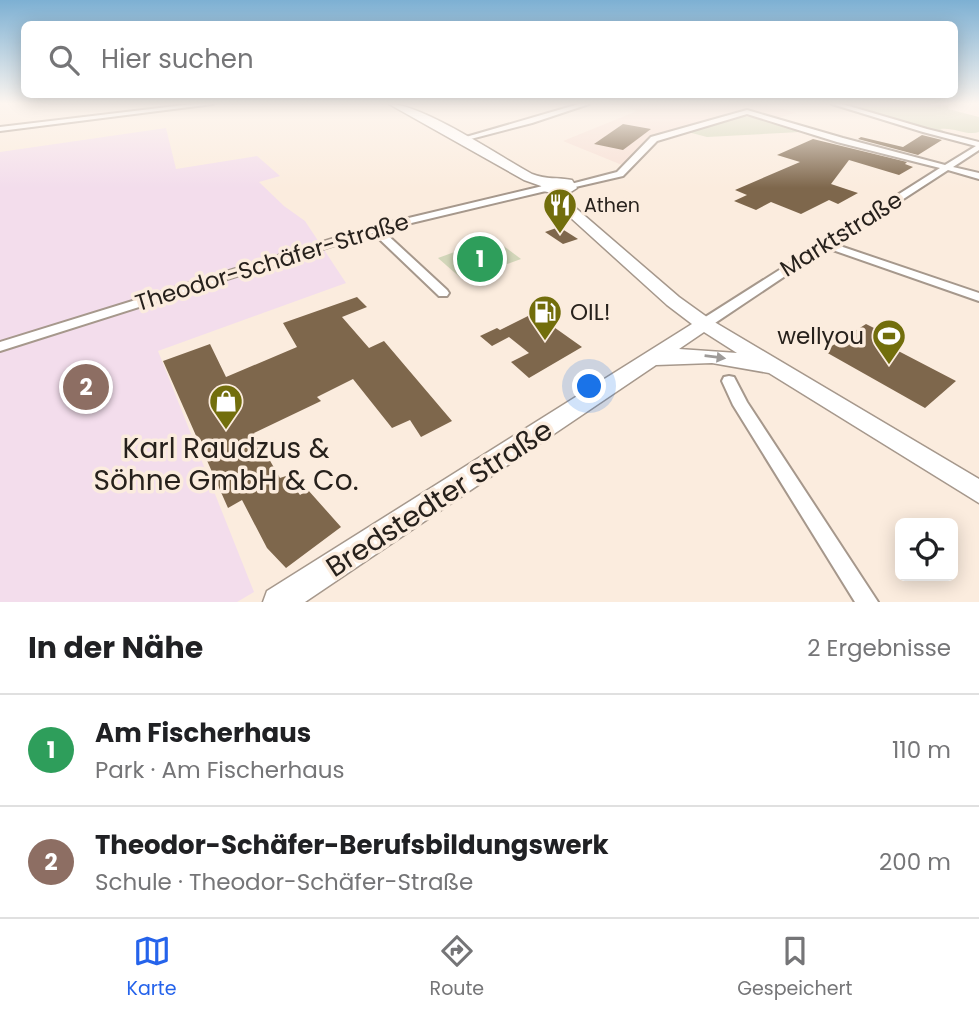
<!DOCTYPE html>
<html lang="de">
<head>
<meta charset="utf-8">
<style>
	:root { --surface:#fff; --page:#f2f2f2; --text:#202124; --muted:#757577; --line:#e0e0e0; --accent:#2563eb }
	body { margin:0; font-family:Poppins,sans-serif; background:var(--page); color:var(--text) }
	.controls { position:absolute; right:21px; bottom:21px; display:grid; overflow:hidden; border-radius:10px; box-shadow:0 4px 18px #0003 }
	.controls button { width:63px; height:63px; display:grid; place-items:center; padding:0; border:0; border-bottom:2px solid var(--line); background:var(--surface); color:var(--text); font:35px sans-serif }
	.you { position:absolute; left:590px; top:387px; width:24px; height:24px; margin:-18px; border:5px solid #fff; border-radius:50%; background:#1a73e8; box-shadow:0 0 0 10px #1a73e833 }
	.badge { display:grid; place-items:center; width:46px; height:46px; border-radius:50%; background:var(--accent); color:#fff; font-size:23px; font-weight:700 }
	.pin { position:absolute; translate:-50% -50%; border:4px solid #fff; box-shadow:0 2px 7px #0006 }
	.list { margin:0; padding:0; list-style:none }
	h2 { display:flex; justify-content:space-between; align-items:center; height:91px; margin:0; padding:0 28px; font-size:30px }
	h2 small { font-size:23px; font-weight:400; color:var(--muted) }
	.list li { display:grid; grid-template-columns:46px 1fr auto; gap:21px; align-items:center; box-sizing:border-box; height:112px; padding:0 28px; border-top:2px solid var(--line) }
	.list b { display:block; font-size:26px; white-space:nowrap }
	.list p { margin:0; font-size:23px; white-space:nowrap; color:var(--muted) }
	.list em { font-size:23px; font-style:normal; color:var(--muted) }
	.icon { flex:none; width:38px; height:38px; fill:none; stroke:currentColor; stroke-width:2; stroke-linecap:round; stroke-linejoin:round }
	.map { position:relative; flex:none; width:979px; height:602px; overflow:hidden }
	.search { position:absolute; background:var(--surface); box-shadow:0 4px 18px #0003; left:21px; right:21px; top:21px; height:77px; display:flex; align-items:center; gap:18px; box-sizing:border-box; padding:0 24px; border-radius:10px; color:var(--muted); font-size:26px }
	.sheet { height:315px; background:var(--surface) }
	nav { display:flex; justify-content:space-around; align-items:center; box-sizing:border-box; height:98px; border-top:2px solid var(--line); background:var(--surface); font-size:19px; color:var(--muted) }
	nav a { display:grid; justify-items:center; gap:4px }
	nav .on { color:var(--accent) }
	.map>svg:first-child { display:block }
	.education { fill:#f3ddec }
	.medical { fill:#f7dfd4 }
	.green { fill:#d2d6b9 }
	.building { fill:#7e674c }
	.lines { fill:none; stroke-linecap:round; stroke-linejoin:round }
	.street-casing { stroke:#a6988c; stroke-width:4 }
	.secondary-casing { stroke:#a6988c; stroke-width:3 }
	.street { fill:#fff; fill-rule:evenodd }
	.secondary { fill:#fff; fill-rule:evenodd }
	.oneway { fill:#9e9b99 }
	.labels { text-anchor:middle; stroke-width:7; stroke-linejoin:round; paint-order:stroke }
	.far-poi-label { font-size:19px; fill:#27211c; stroke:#fbecde; text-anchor:start }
	.street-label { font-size:23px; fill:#27211c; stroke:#fbecde }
	.poi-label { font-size:23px; fill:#27211c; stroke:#fbecde; text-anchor:start }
	.near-poi-label { font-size:28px; fill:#27211c; stroke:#fbecde }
	.near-street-label { font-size:28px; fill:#27211c; stroke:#fbecde }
</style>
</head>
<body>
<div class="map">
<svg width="979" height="602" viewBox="0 0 979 602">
	<rect width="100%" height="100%" fill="#fbecde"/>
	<!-- education -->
	<polygon class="education" points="166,128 176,169 257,156 280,176 259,182 284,206 305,221 346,283 158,351 254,592 237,602 0,602 0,152"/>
	<!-- medical -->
	<polygon class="medical" points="615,104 765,104 796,113 773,119 745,111 649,138 622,165 563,141 637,111"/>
	<!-- green -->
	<g class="green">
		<path d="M838,104H949L948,109L979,117V132C967,136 954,127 940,129L951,135H947Z"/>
		<polygon points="740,116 754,117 800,132 707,137 688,132"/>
		<polygon points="493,238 521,259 463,280 438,258"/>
	</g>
	<!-- building -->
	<g class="building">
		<polygon points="623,124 651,129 623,150 594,144"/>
		<polygon points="922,135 942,140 918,155 858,139 861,137 903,147"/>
		<polygon points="813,139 907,162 905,164 913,167 899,175 849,160 831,184 858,193 838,204 829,200 801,214 771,202 756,210 734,201 747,195 735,190 800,162 777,155"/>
		<polygon points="559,227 578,239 563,244 545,232"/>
		<polygon points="357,297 367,307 342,317 369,348 384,341 452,421 421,437 410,420 392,428 353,379 317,397 321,401 254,433 280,478 286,476 300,495 308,490 341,527 286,568 267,548 242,500 228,508 163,361 210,344 226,377 297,347 283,323"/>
		<polygon points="534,313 582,347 529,378 511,362 529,353 509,337 492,346 480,336 497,328 500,330"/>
		<polygon points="866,324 890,336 881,342 956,381 925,408 824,351"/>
	</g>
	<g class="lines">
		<!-- street casing -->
		<g class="street-casing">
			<g id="street">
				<polygon points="193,104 213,104 0,131 0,127"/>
				<polygon points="579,104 589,104 532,123 463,141 459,139"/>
				<polygon points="832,104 842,104 927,129 979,142 979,150 953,167 979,173 979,179 948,170 834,244 979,293 979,301 827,248 709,327 699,327 698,324 699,321 940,168 837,142 747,114 657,141 623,176 571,188 567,185 617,172 651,137 747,110 843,138 945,165 976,146 923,132"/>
				<polygon points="547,185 551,188 550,190 382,230 447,290 449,293 447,296 439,296 373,233 0,351 0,342 371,227"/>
				<polygon points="729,376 734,377 747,402 878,602 855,602 733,405 722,381 724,377"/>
			</g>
		</g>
		<!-- secondary casing -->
		<g class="secondary-casing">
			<path id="secondary" d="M389,104C423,104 499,156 532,174C546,180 558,177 572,180L577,188L566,195L571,204L679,297L711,320L979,479V503L769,373L712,363L656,365L305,602H263L267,591L692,324L667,305L561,209L552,193L543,191L541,186L524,180ZM704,332L737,353L679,349Z"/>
		</g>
		<!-- street -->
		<use href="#street" class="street"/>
		<!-- secondary -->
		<use href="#secondary" class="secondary"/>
	</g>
	<!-- one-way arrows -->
	<defs><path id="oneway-solid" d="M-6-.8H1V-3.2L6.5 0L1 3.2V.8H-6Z" transform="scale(1.75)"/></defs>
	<use class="oneway" href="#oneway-solid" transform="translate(715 357) rotate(7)"/>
	<!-- sky -->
	<linearGradient id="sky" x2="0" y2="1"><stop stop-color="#7db0d3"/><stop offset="0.55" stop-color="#fdf6f0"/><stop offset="1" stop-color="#fdf6f0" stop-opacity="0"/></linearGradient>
	<rect width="979" height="188" fill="url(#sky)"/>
	<!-- icons -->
	<defs>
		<g id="restaurant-pin" transform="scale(1.75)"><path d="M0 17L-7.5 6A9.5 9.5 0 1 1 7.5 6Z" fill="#726e0c" stroke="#fbecde"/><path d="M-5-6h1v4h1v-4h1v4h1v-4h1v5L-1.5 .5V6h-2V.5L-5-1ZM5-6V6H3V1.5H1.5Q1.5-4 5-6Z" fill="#fff"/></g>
		<g id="fuel-pin" transform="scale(1.75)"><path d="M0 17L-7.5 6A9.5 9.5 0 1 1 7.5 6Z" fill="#726e0c" stroke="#fbecde"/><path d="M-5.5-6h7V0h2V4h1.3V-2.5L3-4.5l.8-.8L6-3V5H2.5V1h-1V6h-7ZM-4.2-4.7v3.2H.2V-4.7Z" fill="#fff"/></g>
		<g id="stadium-pin" transform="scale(1.75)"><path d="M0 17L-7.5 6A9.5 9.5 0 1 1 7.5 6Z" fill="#726e0c" stroke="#fbecde"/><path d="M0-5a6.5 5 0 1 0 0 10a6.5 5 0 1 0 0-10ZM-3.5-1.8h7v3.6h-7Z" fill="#fff"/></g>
		<g id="shop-pin" transform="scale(1.75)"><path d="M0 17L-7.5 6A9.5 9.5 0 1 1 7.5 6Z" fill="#726e0c" stroke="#fbecde"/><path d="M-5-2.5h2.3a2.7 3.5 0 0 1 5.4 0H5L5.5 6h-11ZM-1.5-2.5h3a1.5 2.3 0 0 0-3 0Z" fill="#fff"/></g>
	</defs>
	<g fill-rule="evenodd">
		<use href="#restaurant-pin" x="560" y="205"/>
		<use href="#fuel-pin" x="545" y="312"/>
		<use href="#stadium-pin" x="889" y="336"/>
		<use href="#shop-pin" x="226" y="401"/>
	</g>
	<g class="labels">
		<!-- far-poi labels -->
		<g class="far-poi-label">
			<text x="584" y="212">Athen</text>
		</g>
		<!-- street labels -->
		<g class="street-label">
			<text transform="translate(841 234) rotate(-32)" y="8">Marktstraße</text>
			<text transform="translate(272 262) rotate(-17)" y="8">Theodor-Schäfer-Straße</text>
		</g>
		<!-- poi labels -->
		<g class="poi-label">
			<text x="570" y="320">OIL!</text>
			<text x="864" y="344" text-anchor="end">wellyou</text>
		</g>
		<!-- near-poi labels -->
		<g class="near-poi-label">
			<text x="226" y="458">Karl Raudzus &amp;<tspan x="226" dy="32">Söhne GmbH &amp; Co.</tspan></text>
		</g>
		<!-- near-street labels -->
		<g class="near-street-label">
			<text transform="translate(439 498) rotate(-33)" y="10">Bredstedter Straße</text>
		</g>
	</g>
</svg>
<div class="controls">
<button><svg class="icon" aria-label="locate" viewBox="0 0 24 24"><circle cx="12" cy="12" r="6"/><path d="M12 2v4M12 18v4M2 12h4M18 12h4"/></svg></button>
</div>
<div class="you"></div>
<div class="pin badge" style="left:480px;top:259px;background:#2e9e5b">1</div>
<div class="pin badge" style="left:86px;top:387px;background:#8d6e63">2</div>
<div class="search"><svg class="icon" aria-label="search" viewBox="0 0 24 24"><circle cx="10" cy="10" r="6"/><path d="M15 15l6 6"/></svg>Hier suchen</div>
</div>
<section class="sheet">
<h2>In der Nähe<small>2 Ergebnisse</small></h2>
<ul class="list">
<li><span class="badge" style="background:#2e9e5b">1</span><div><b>Am Fischerhaus</b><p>Park · Am Fischerhaus</p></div><em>110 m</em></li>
<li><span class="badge" style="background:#8d6e63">2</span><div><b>Theodor-Schäfer-Berufsbildungswerk</b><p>Schule · Theodor-Schäfer-Straße</p></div><em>200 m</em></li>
</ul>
</section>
<nav>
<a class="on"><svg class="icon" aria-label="map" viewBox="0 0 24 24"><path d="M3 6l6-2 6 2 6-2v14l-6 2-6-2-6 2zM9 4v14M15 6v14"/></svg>Karte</a>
<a><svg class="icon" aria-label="directions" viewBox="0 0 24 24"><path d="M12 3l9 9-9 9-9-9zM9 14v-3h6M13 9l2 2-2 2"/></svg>Route</a>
<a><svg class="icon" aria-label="saved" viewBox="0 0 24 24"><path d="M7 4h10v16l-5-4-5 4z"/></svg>Gespeichert</a>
</nav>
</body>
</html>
